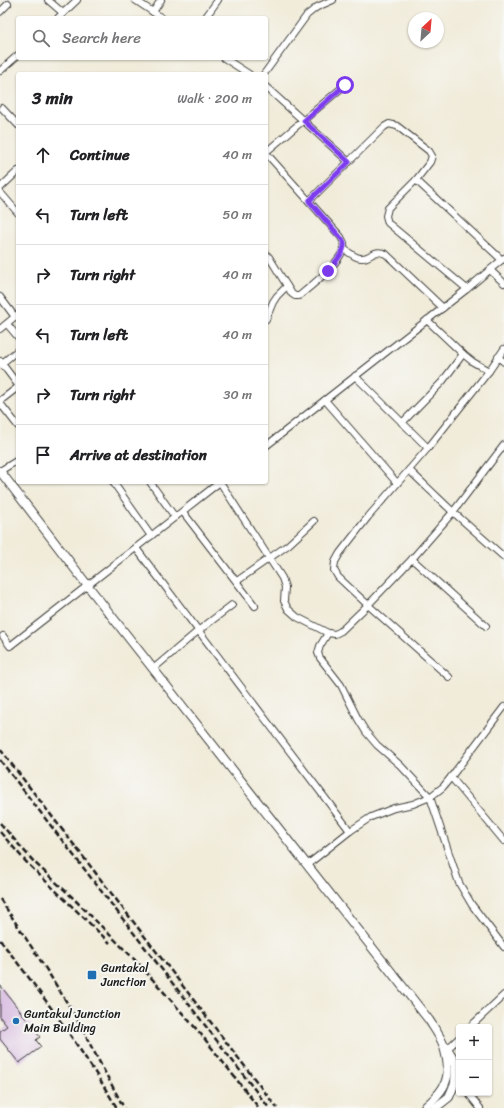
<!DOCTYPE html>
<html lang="en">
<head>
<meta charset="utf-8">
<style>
	:root { --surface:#fff; --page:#f2f2f2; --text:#202124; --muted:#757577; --line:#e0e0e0 }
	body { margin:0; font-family:Sriracha,sans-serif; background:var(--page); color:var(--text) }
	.controls { position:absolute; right:12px; bottom:12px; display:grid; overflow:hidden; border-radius:4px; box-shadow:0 1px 3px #0004 }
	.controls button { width:36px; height:36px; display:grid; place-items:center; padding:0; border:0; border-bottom:1px solid var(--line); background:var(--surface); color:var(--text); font:20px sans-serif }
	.compass { position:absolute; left:408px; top:12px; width:36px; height:36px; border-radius:50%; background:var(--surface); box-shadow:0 1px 3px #0004; rotate:26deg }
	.stop { position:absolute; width:12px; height:12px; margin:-9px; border:3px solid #7c3aed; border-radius:50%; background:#fff }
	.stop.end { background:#7c3aed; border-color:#fff; box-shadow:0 1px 4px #0008 }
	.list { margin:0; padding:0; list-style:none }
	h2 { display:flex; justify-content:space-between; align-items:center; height:52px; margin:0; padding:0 16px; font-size:17px }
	h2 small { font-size:13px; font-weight:400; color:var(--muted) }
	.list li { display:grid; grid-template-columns:26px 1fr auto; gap:12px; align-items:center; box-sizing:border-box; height:60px; padding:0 16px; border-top:1px solid var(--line) }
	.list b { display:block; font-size:15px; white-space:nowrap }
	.list em { font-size:13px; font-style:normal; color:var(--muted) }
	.icon { flex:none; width:22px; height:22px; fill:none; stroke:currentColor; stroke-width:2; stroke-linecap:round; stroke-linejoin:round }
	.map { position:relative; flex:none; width:504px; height:1108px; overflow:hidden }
	.search { position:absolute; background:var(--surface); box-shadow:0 1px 3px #0004; left:16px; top:16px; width:252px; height:44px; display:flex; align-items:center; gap:10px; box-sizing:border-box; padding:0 14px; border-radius:4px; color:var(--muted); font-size:15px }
	.panel { position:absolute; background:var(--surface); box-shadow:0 1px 3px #0004; left:16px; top:72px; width:252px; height:412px; border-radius:4px }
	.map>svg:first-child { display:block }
	.building { fill:#d0acdd }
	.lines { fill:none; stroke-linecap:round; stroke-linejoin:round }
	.minor-casing { stroke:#3c3b38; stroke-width:8 }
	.tertiary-casing { stroke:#3c3b38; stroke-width:10 }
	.minor { stroke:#fff; stroke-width:6 }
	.tertiary { stroke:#fff; stroke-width:8 }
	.rail { stroke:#1c1c1c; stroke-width:2.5; stroke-dasharray:6 3; stroke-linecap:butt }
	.route { stroke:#7c3aed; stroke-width:5 }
	.poi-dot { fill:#1f6fb2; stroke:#f6f6f2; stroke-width:1.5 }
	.labels { text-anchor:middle; stroke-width:4; stroke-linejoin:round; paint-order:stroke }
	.poi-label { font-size:12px; fill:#1c1c1c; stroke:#f6f6f2; text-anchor:start }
</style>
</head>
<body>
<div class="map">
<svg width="504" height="1108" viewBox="0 0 504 1108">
	<rect width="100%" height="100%" fill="#f6f6f2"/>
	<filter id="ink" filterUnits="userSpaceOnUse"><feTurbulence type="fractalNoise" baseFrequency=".025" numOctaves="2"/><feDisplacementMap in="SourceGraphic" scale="8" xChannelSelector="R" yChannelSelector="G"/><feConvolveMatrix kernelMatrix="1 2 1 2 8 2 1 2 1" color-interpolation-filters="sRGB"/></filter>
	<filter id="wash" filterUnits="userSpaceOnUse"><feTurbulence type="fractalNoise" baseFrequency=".012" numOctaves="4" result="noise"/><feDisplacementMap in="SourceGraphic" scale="16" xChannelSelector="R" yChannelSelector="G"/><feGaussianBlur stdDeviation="0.9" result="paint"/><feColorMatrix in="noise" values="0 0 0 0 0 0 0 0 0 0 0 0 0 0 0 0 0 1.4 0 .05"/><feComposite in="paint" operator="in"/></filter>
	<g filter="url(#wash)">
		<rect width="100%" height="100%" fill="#f1ecda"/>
		<g id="blocks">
			<!-- building -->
			<polygon class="building" points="0,985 40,1037 36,1040 41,1047 19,1063 0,1039 0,1031 7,1026 0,1017"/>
		</g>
	</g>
	<g filter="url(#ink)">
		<use href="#blocks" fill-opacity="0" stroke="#3c3b38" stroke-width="1"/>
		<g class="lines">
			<!-- minor casing -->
			<g class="minor-casing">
				<g id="minor">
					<polyline points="48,0 63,13"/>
					<polyline points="135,0 162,18"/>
					<polyline points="0,12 8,4"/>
					<polyline points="153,12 161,0"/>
					<polyline points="58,18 77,0"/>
					<polyline points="205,18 218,0"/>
					<polyline points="224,58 249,74"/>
					<polyline points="0,71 18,55"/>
					<polyline points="264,74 307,15 317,7 333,0"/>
					<polyline points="266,87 349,162"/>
					<polyline points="2,108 18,125"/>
					<polyline points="266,152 345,85"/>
					<path d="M266,153L341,237C342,239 343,241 344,243C347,258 310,287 299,296H295L292,294L269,257L266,254"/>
					<polyline points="416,180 502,260"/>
					<polyline points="0,188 18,171"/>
					<polyline points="0,192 18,213"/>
					<polyline points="309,201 384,127 389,124 397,126 429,151 432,156 430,162 416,180 388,208 386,216 388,223 467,289"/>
					<path d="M343,248C348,252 355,258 361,258C371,259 373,248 386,254L443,308"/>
					<polyline points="490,270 504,283"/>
					<polyline points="0,297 15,317"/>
					<polyline points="266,319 273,302 277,296 287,286"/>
					<polyline points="427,320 463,354 473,362 489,371"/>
					<polyline points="7,324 18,337"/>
					<polyline points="0,329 17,315"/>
					<polyline points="498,357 504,362"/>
					<polyline points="0,361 18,385"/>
					<polyline points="0,365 18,350"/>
					<polyline points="355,376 428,448"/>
					<polyline points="325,400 397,483"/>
					<polyline points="0,401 18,387"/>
					<polyline points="0,403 18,426"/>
					<polyline points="402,423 442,382 463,354"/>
					<polyline points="266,446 467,289 504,258"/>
					<polyline points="409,470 453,512 504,557"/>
					<polyline points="0,471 18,460"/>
					<polyline points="113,482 151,536"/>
					<polyline points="150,482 175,517"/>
					<polyline points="183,512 255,606"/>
					<polyline points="136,548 350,831"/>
					<polyline points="412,559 486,626"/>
					<polyline points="237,581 288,545 314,521"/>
					<polyline points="328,633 320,646 318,653 320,658 341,685 358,719 366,732 377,745 400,765 430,797 459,883 472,905 504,947"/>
					<polyline points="3,636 10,646 220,482 282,578 285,587 284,601 288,609 297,617 328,633 335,634 341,631 368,605 412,559 453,512 504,445"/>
					<polyline points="153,669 198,631 232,605"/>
					<polyline points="449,677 368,605 338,577 334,570 335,562 340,553 368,517 428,448 489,371 504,349"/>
					<polyline points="451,777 504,841"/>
					<polyline points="307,865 350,831 371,817 394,808 413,804 430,797 443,787 451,777 504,707"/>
					<polyline points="470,1027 504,995"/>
					<polyline points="445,1051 459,1038"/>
					<polyline points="468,1093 480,1108"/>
				</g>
			</g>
			<!-- tertiary casing -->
			<g class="tertiary-casing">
				<g id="tertiary">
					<path d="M0,471L88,586L429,1020C434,1028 440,1036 443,1044C445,1049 446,1055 447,1060C451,1083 440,1094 424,1108"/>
					<polyline points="435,1108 449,1097 455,1083 456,1066 453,1058 446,1047"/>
				</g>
			</g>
			<!-- minor -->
			<use href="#minor" class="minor"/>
			<!-- tertiary -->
			<use href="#tertiary" class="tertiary"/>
			<!-- rail -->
			<g class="rail">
				<polyline points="0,749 277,1108"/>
				<polyline points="0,760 269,1108"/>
				<polyline points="0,823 34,862 71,896 138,963 200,1033 259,1108"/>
				<polyline points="0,832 28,864 110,943"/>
				<polyline points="0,899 48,972 74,1014 124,1108"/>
				<path d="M0,940C42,994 82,1049 117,1108"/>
			</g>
		</g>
	</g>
	<g class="lines" filter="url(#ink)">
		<!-- route -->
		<path class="route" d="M328,271C333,265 346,251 344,243C343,241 342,239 340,237L309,201L349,162L304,121L345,85"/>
	</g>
	<!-- markers -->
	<g class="poi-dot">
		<rect x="87" y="970" width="10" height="10" rx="2"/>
		<circle cx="16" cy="1021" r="4"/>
	</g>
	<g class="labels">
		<!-- poi labels -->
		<g class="poi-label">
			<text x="101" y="972">Guntakal<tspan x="101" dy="14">Junction</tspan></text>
			<text x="24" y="1018">Guntakul Junction<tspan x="24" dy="14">Main Building</tspan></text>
		</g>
	</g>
</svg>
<div class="controls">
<button>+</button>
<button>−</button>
</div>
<svg class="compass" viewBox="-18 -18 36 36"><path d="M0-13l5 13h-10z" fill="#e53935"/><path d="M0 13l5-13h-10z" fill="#757577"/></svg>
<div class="stop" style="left:345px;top:85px"></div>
<div class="stop end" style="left:328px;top:271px"></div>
<div class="search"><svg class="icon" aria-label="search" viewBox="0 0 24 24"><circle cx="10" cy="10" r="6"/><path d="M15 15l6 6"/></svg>Search here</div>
<section class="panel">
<h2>3 min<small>Walk · 200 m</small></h2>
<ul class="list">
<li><svg class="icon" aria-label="ahead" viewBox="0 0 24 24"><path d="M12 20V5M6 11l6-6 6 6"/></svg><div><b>Continue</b></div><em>40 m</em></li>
<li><svg class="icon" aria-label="left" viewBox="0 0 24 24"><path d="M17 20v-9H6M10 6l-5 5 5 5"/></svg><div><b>Turn left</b></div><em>50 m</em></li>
<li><svg class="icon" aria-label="right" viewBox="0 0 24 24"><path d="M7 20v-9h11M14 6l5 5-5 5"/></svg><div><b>Turn right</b></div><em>40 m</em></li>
<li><svg class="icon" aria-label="left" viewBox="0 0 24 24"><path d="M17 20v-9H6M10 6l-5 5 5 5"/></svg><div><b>Turn left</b></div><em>40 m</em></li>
<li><svg class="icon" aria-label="right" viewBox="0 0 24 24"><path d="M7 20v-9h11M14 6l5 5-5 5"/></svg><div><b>Turn right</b></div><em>30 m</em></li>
<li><svg class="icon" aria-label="arrive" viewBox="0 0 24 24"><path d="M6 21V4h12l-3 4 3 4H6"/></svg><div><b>Arrive at destination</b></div></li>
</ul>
</section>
</div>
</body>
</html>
